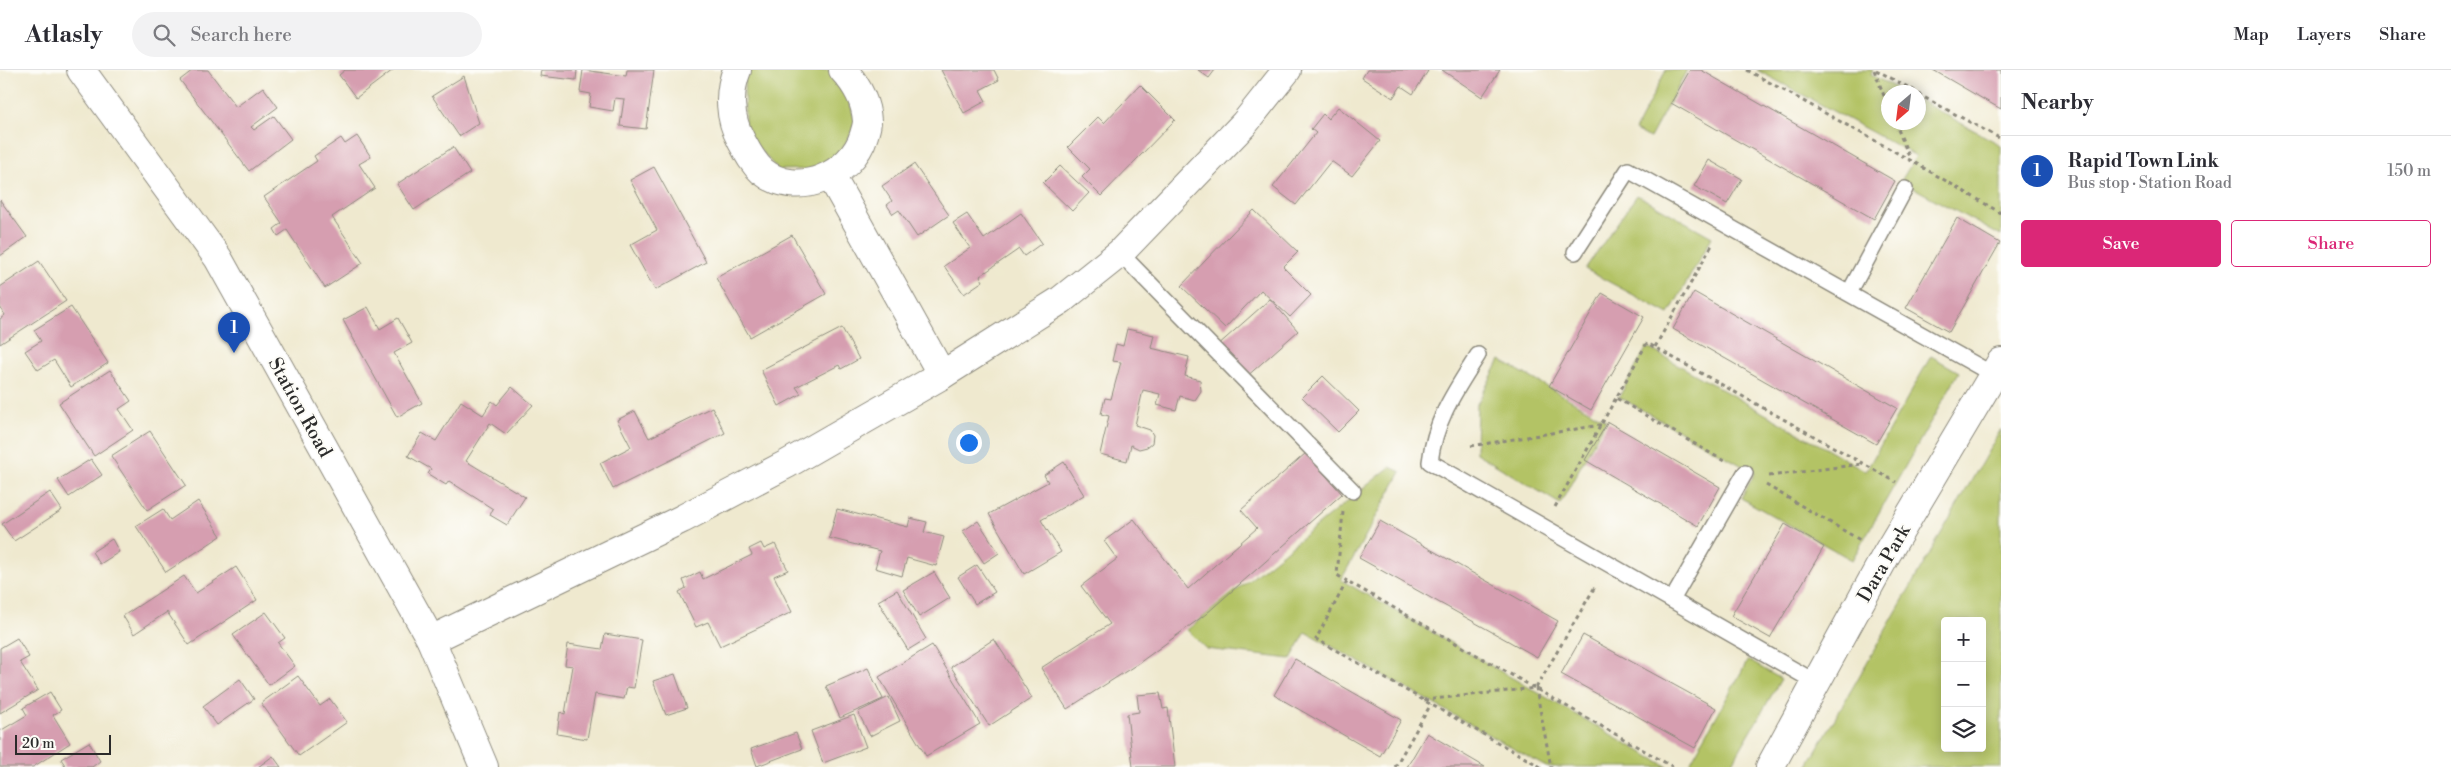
<!DOCTYPE html>
<html lang="en">
<head>
<meta charset="utf-8">
<style>
	:root { --surface:#fff; --page:#f2f2f3; --text:#2b2b33; --muted:#7c7c81; --line:#e1e1e2; --accent:#db2777 }
	body { margin:0; font-family:"Libre Bodoni",serif; background:var(--page); color:var(--text) }
	.controls { position:absolute; right:15px; bottom:15px; display:grid; overflow:hidden; border-radius:5px; box-shadow:0 2px 12px #0003 }
	.controls button { width:45px; height:45px; display:grid; place-items:center; padding:0; border:0; border-bottom:1px solid var(--line); background:var(--surface); color:var(--text); font:25px sans-serif }
	.compass { position:absolute; left:1881px; top:15px; width:45px; height:45px; border-radius:50%; background:var(--surface); box-shadow:0 2px 12px #0003; rotate:208deg }
	.scale { position:absolute; left:15px; bottom:12px; width:96px; box-sizing:border-box; padding-left:5px; border:2px solid #2b2b2b; border-top:0; font-size:14px; line-height:18px; white-space:nowrap; color:#2b2b2b; -webkit-text-stroke:4px #fdfcf7; paint-order:stroke }
	.you { position:absolute; left:968px; top:372px; width:18px; height:18px; margin:-12px; border:4px solid #fff; border-radius:50%; background:#1a73e8; box-shadow:0 0 0 8px #1a73e833 }
	.badge { display:grid; place-items:center; width:32px; height:32px; border-radius:50%; background:var(--accent); color:#fff; font-size:16px; font-weight:700 }
	.pin { position:absolute; translate:-50% -41px; filter:drop-shadow(0 1px 2px #0008) }
	.pin::after { content:''; position:absolute; top:26px; width:18px; height:15px; background:inherit; clip-path:polygon(0 0,100% 0,50% 100%) }
	.list { margin:0; padding:0; list-style:none }
	h2 { display:flex; justify-content:space-between; align-items:center; height:65px; margin:0; padding:0 20px; font-size:21px }
	h2 small { font-size:16px; font-weight:400; color:var(--muted) }
	.list li { display:grid; grid-template-columns:32px 1fr auto; gap:15px; align-items:center; box-sizing:border-box; height:70px; padding:0 20px; border-top:1px solid var(--line) }
	.list b { display:block; font-size:19px; white-space:nowrap }
	.list p { margin:0; font-size:16px; white-space:nowrap; color:var(--muted) }
	.list em { font-size:16px; font-style:normal; color:var(--muted) }
	.actions { display:flex; gap:10px; padding:15px 20px }
	.actions a { flex:1; padding:11px 0; border:1px solid var(--accent); border-radius:5px; text-align:center; font-size:18px; color:var(--accent) }
	.actions .main { background:var(--accent); color:#fff }
	.icon { flex:none; width:28px; height:28px; fill:none; stroke:currentColor; stroke-width:2; stroke-linecap:round; stroke-linejoin:round }
	.map { position:relative; flex:none; width:2001px; height:697px; overflow:hidden }
	header { display:flex; align-items:center; gap:30px; box-sizing:border-box; height:70px; padding:0 25px; background:var(--surface); border-bottom:1px solid var(--line) }
	header strong { font-size:24px }
	nav { display:flex; gap:28px; margin-inline-start:auto; font-size:18px }
	.search { width:350px; height:45px; background:var(--page); display:flex; align-items:center; gap:12px; box-sizing:border-box; padding:0 18px; border-radius:28px; color:var(--muted); font-size:19px }
	main { display:flex }
	aside { flex:1; background:var(--surface) }
	.map>svg:first-child { display:block }
	.green { fill:#b3c365; stroke:#6f7748; fill-rule:evenodd }
	.building { fill:#d69eb0 }
	.lines { fill:none; stroke-linecap:round; stroke-linejoin:round }
	.service-casing { stroke:#8d8a7d; stroke-width:18 }
	.minor-casing { stroke:#8d8a7d; stroke-width:30 }
	.secondary-casing { stroke:#8d8a7d; stroke-width:30 }
	.path { stroke:#8d8a7d; stroke-width:3; stroke-dasharray:4 4; stroke-linecap:butt }
	.service { stroke:#fff; stroke-width:15 }
	.minor { stroke:#fff; stroke-width:28 }
	.secondary { stroke:#fff; stroke-width:28 }
	.labels { text-anchor:middle; stroke-width:4; stroke-linejoin:round; paint-order:stroke }
	.street-label { font-size:19px; fill:#2b2b2b; stroke:#fdfcf7 }
</style>
</head>
<body>
<header>
<strong>Atlasly</strong>
<div class="search"><svg class="icon" aria-label="search" viewBox="0 0 24 24"><circle cx="10" cy="10" r="6"/><path d="M15 15l6 6"/></svg>Search here</div>
<nav><a>Map</a><a>Layers</a><a>Share</a></nav>
</header>
<main>
<div class="map">
<svg width="2001" height="697" viewBox="0 0 2001 697">
	<rect width="100%" height="100%" fill="#fdfcf7"/>
	<filter id="ink" filterUnits="userSpaceOnUse"><feTurbulence type="fractalNoise" baseFrequency=".02" numOctaves="2"/><feDisplacementMap in="SourceGraphic" scale="10" xChannelSelector="R" yChannelSelector="G"/><feConvolveMatrix kernelMatrix="1 2 1 2 8 2 1 2 1" color-interpolation-filters="sRGB"/></filter>
	<filter id="wash" filterUnits="userSpaceOnUse"><feTurbulence type="fractalNoise" baseFrequency=".0096" numOctaves="4" result="noise"/><feDisplacementMap in="SourceGraphic" scale="20" xChannelSelector="R" yChannelSelector="G"/><feGaussianBlur stdDeviation="1.12" result="paint"/><feColorMatrix in="noise" values="0 0 0 0 0 0 0 0 0 0 0 0 0 0 0 0 0 1.4 0 .05"/><feComposite in="paint" operator="in"/></filter>
	<g filter="url(#wash)">
		<rect width="100%" height="100%" fill="#efe9cf"/>
		<!-- green -->
		<g class="green">
			<polygon points="747,0 830,0 846,19 855,51 850,66 841,81 818,99 778,100 745,63 744,5"/>
			<polygon points="1666,0 1687,0 1650,68 1635,60"/>
			<polygon points="1757,0 1873,0 1871,5 1904,22 1888,22 1888,52 1918,52 1919,30 2001,75 2001,166 1901,111 1916,86"/>
			<polygon points="1637,125 1712,167 1669,244 1585,199"/>
			<polygon points="1647,277 1866,401 1931,286 1959,302 1852,490 1741,428 1755,403 1619,327"/>
			<polygon points="1500,290 1606,350 1560,434 1476,383 1477,334"/>
			<path d="M2001,359V697H1807ZM1945,551H1982V678H1945Z"/>
			<polygon points="1390,397 1401,402 1341,510 1668,697 1546,697 1306,562 1291,589 1206,579 1187,560"/>
			<polygon points="1748,590 1781,609 1730,697 1688,697"/>
		</g>
		<g id="blocks">
			<!-- building -->
			<g class="building">
				<polygon points="193,0 208,0 236,37 263,17 278,37 251,57 254,60 274,46 291,69 249,101 180,10"/>
				<polygon points="345,0 393,0 356,28 339,5"/>
				<polygon points="541,0 577,0 576,10 540,6"/>
				<polygon points="583,0 626,6 627,0 654,0 646,59 620,56 624,29 615,28 613,41 589,37 591,24 580,22"/>
				<polygon points="941,0 994,0 999,10 980,20 986,31 964,43"/>
				<polygon points="1198,0 1215,0 1209,8"/>
				<polygon points="1367,0 1426,0 1428,1 1413,24 1401,16 1393,28 1362,8"/>
				<polygon points="1442,0 1500,0 1482,27"/>
				<polygon points="1690,0 1701,0 1895,111 1874,149 1671,33"/>
				<polygon points="1933,0 2001,0 2001,39 1983,29"/>
				<polygon points="464,6 479,53 459,66 432,26"/>
				<polygon points="1140,15 1175,50 1101,126 1082,107 1090,99 1068,77 1098,47 1104,53"/>
				<polygon points="1338,37 1380,71 1352,106 1331,91 1296,135 1273,117 1316,63 1311,59 1323,44 1328,49"/>
				<polygon points="357,66 371,87 359,94 375,118 332,147 363,193 325,218 287,160 278,166 274,159 282,153 264,127 317,91 314,86 341,68 345,74"/>
				<polygon points="453,77 470,103 414,140 397,114"/>
				<polygon points="1709,90 1742,109 1727,134 1694,116"/>
				<polygon points="914,94 949,145 917,167 899,140 893,144 887,135 892,131 882,116"/>
				<polygon points="1060,96 1089,123 1072,141 1043,113"/>
				<polygon points="654,97 706,192 655,220 630,175 657,160 630,110"/>
				<polygon points="0,130 27,167 0,186"/>
				<polygon points="1254,140 1298,182 1283,197 1311,225 1290,247 1261,220 1225,258 1181,216"/>
				<polygon points="1021,143 1042,173 1024,186 1019,179 980,206 983,211 964,224 944,196 970,178 953,153 967,144 984,169"/>
				<polygon points="1957,148 2000,173 1949,262 1906,238"/>
				<polygon points="792,165 826,224 750,267 716,208"/>
				<polygon points="39,191 66,231 0,274 0,249 5,245 0,237 0,217"/>
				<polygon points="1694,222 1897,338 1876,374 1673,259"/>
				<polygon points="1602,223 1644,247 1591,340 1549,316"/>
				<polygon points="1270,229 1298,261 1245,308 1217,276"/>
				<polygon points="71,237 108,293 71,317 54,290 38,300 25,281 41,271 34,260"/>
				<polygon points="368,237 380,259 398,248 412,273 394,283 422,333 397,347 343,250"/>
				<polygon points="842,258 859,289 841,299 839,295 796,317 801,324 779,336 761,300"/>
				<polygon points="1127,259 1154,265 1151,278 1189,287 1185,306 1200,310 1201,321 1195,330 1180,326 1176,340 1157,335 1160,324 1143,320 1135,355 1150,360 1153,365 1152,373 1147,377 1139,379 1131,375 1127,391 1100,384 1109,346 1101,344 1105,328 1111,329 1121,292 1112,291 1116,274 1123,276"/>
				<polygon points="110,300 131,331 119,339 133,360 94,386 59,333"/>
				<polygon points="1323,306 1359,341 1338,362 1302,327"/>
				<polygon points="512,317 533,335 506,364 490,353 466,391 525,427 507,455 490,445 493,439 449,411 446,415 428,404 431,399 408,386 422,363 436,371 461,331 483,345 492,331 497,335"/>
				<polygon points="712,337 725,363 613,419 600,393 631,377 617,350 635,341 649,368"/>
				<polygon points="1608,352 1720,417 1698,456 1585,390"/>
				<polygon points="150,361 186,415 147,440 111,386"/>
				<polygon points="1306,383 1342,424 1206,544 1139,593 1067,639 1041,598 1110,554 1081,516 1117,489 1104,471 1134,449 1188,519 1257,458 1241,440"/>
				<polygon points="91,389 102,405 69,427 58,410"/>
				<polygon points="1064,392 1084,425 1041,450 1061,482 1024,504 989,444 1048,412 1044,405"/>
				<polygon points="50,422 62,440 14,471 2,454"/>
				<polygon points="198,431 221,466 166,502 136,456 163,439 170,450"/>
				<polygon points="837,439 908,457 910,448 927,452 924,462 944,467 936,496 907,488 902,506 875,498 880,481 829,468"/>
				<polygon points="978,451 999,483 984,493 963,461"/>
				<polygon points="1380,451 1558,551 1537,587 1359,488"/>
				<polygon points="1785,454 1824,477 1770,568 1731,546"/>
				<polygon points="112,469 119,482 100,494 92,482"/>
				<polygon points="761,473 764,479 775,474 788,500 774,506 792,542 720,576 708,552 696,557 679,522 686,518 683,510 700,502 703,509 752,485 749,479"/>
				<polygon points="977,495 995,522 975,534 958,507"/>
				<polygon points="236,497 257,530 189,575 167,542 134,564 123,546 184,506 196,523"/>
				<polygon points="934,502 950,528 919,547 903,520"/>
				<polygon points="897,520 926,569 908,580 878,531"/>
				<polygon points="266,542 285,568 278,573 295,596 269,615 233,565"/>
				<polygon points="605,564 642,570 634,618 627,617 624,629 595,624 587,669 557,664 560,642 565,644 573,596 565,595 568,574 602,579"/>
				<polygon points="1583,565 1716,638 1695,678 1561,604"/>
				<polygon points="17,568 29,587 20,592 38,620 0,643 0,578"/>
				<polygon points="994,569 1032,628 989,656 951,597"/>
				<polygon points="932,575 980,654 926,686 879,607"/>
				<polygon points="1295,589 1401,650 1380,686 1274,625"/>
				<polygon points="868,598 883,629 840,648 826,616"/>
				<polygon points="675,604 687,638 666,645 653,611"/>
				<polygon points="298,606 320,636 330,629 347,652 299,686 261,633"/>
				<polygon points="240,609 254,629 217,655 203,636"/>
				<polygon points="50,622 61,640 53,645 70,673 33,697 0,697 0,661 27,645 23,638"/>
				<polygon points="1160,623 1163,639 1168,638 1175,697 1133,697 1127,644 1139,642 1137,625"/>
				<polygon points="889,627 900,651 870,666 858,642"/>
				<polygon points="854,645 866,677 823,693 811,661"/>
				<polygon points="796,663 802,679 757,696 751,679"/>
				<polygon points="1427,663 1449,676 1485,697 1407,697"/>
				<polygon points="89,672 100,691 92,697 63,697 65,695 61,689"/>
				<polygon points="273,686 281,697 258,697"/>
			</g>
		</g>
	</g>
	<g filter="url(#ink)">
		<use href="#blocks" fill-opacity="0" stroke="#8d8a7d" stroke-width="1"/>
		<g class="lines">
			<!-- service casing -->
			<g class="service-casing">
				<g id="service">
					<polyline points="1575,182 1628,100 1994,305"/>
					<polyline points="1120,183 1353,421"/>
					<polyline points="1849,223 1905,119"/>
					<path d="M1478,285C1456,320 1435,349 1430,392L1817,613"/>
					<polyline points="1672,530 1745,403"/>
				</g>
			</g>
			<!-- minor casing -->
			<g class="minor-casing">
				<g id="minor">
					<path d="M737,0C728,22 729,48 741,70C747,81 752,92 762,101C797,130 852,105 864,65C865,61 867,56 867,51C866,32 856,14 843,0"/>
					<polyline points="831,106 942,305"/>
					<polyline points="431,570 682,449 787,394 942,305 1061,230 1120,183 1244,54 1287,0"/>
					<polyline points="1770,697 1886,485 2001,292"/>
				</g>
			</g>
			<!-- secondary casing -->
			<g class="secondary-casing">
				<polyline id="secondary" points="81,0 218,188 431,570 484,697"/>
			</g>
			<!-- path -->
			<g class="path">
				<polyline points="1747,0 1910,90 2001,143"/>
				<polyline points="1874,0 1888,36"/>
				<polyline points="1876,0 1917,22"/>
				<polyline points="1918,24 2001,69"/>
				<polyline points="1895,52 1910,89"/>
				<polyline points="1655,277 1712,175"/>
				<polyline points="1471,376 1601,355"/>
				<polyline points="1724,391 1616,328 1647,273 1896,412"/>
				<polyline points="1769,406 1862,394"/>
				<polyline points="1766,415 1860,470"/>
				<polyline points="1555,437 1616,328"/>
				<polyline points="1343,442 1337,505 1347,511"/>
				<polyline points="1536,618 1596,515"/>
				<polyline points="1424,630 1536,618 1551,697"/>
				<polyline points="1395,697 1431,634"/>
				<polyline points="1541,697 1316,569 1347,511 1673,697"/>
			</g>
			<!-- service -->
			<use href="#service" class="service"/>
			<!-- minor -->
			<use href="#minor" class="minor"/>
			<!-- secondary -->
			<use href="#secondary" class="secondary"/>
		</g>
	</g>
	<g class="labels">
		<!-- street labels -->
		<g class="street-label">
			<text transform="translate(301 337) rotate(61)" y="7">Station Road</text>
			<text transform="translate(1883 493) rotate(-60)" y="7">Dara Park</text>
		</g>
	</g>
</svg>
<div class="controls">
<button>+</button>
<button>−</button>
<button><svg class="icon" aria-label="layers" viewBox="0 0 24 24"><path d="M12 4l9 5-9 5-9-5zM3 14l9 5 9-5"/></svg></button>
</div>
<svg class="compass" viewBox="-18 -18 36 36"><path d="M0-13l5 13h-10z" fill="#e53935"/><path d="M0 13l5-13h-10z" fill="#7c7c81"/></svg>
<div class="scale">20 m</div>
<div class="you"></div>
<div class="pin badge" style="left:234px;top:283px;background:#1a4fb4">1</div>
</div>
<aside>
<h2>Nearby<small></small></h2>
<ul class="list">
<li><span class="badge" style="background:#1a4fb4">1</span><div><b>Rapid Town Link</b><p>Bus stop · Station Road</p></div><em>150 m</em></li>
</ul>
<div class="actions"><a class="main">Save</a><a>Share</a></div>
</aside>
</main>
</body>
</html>
